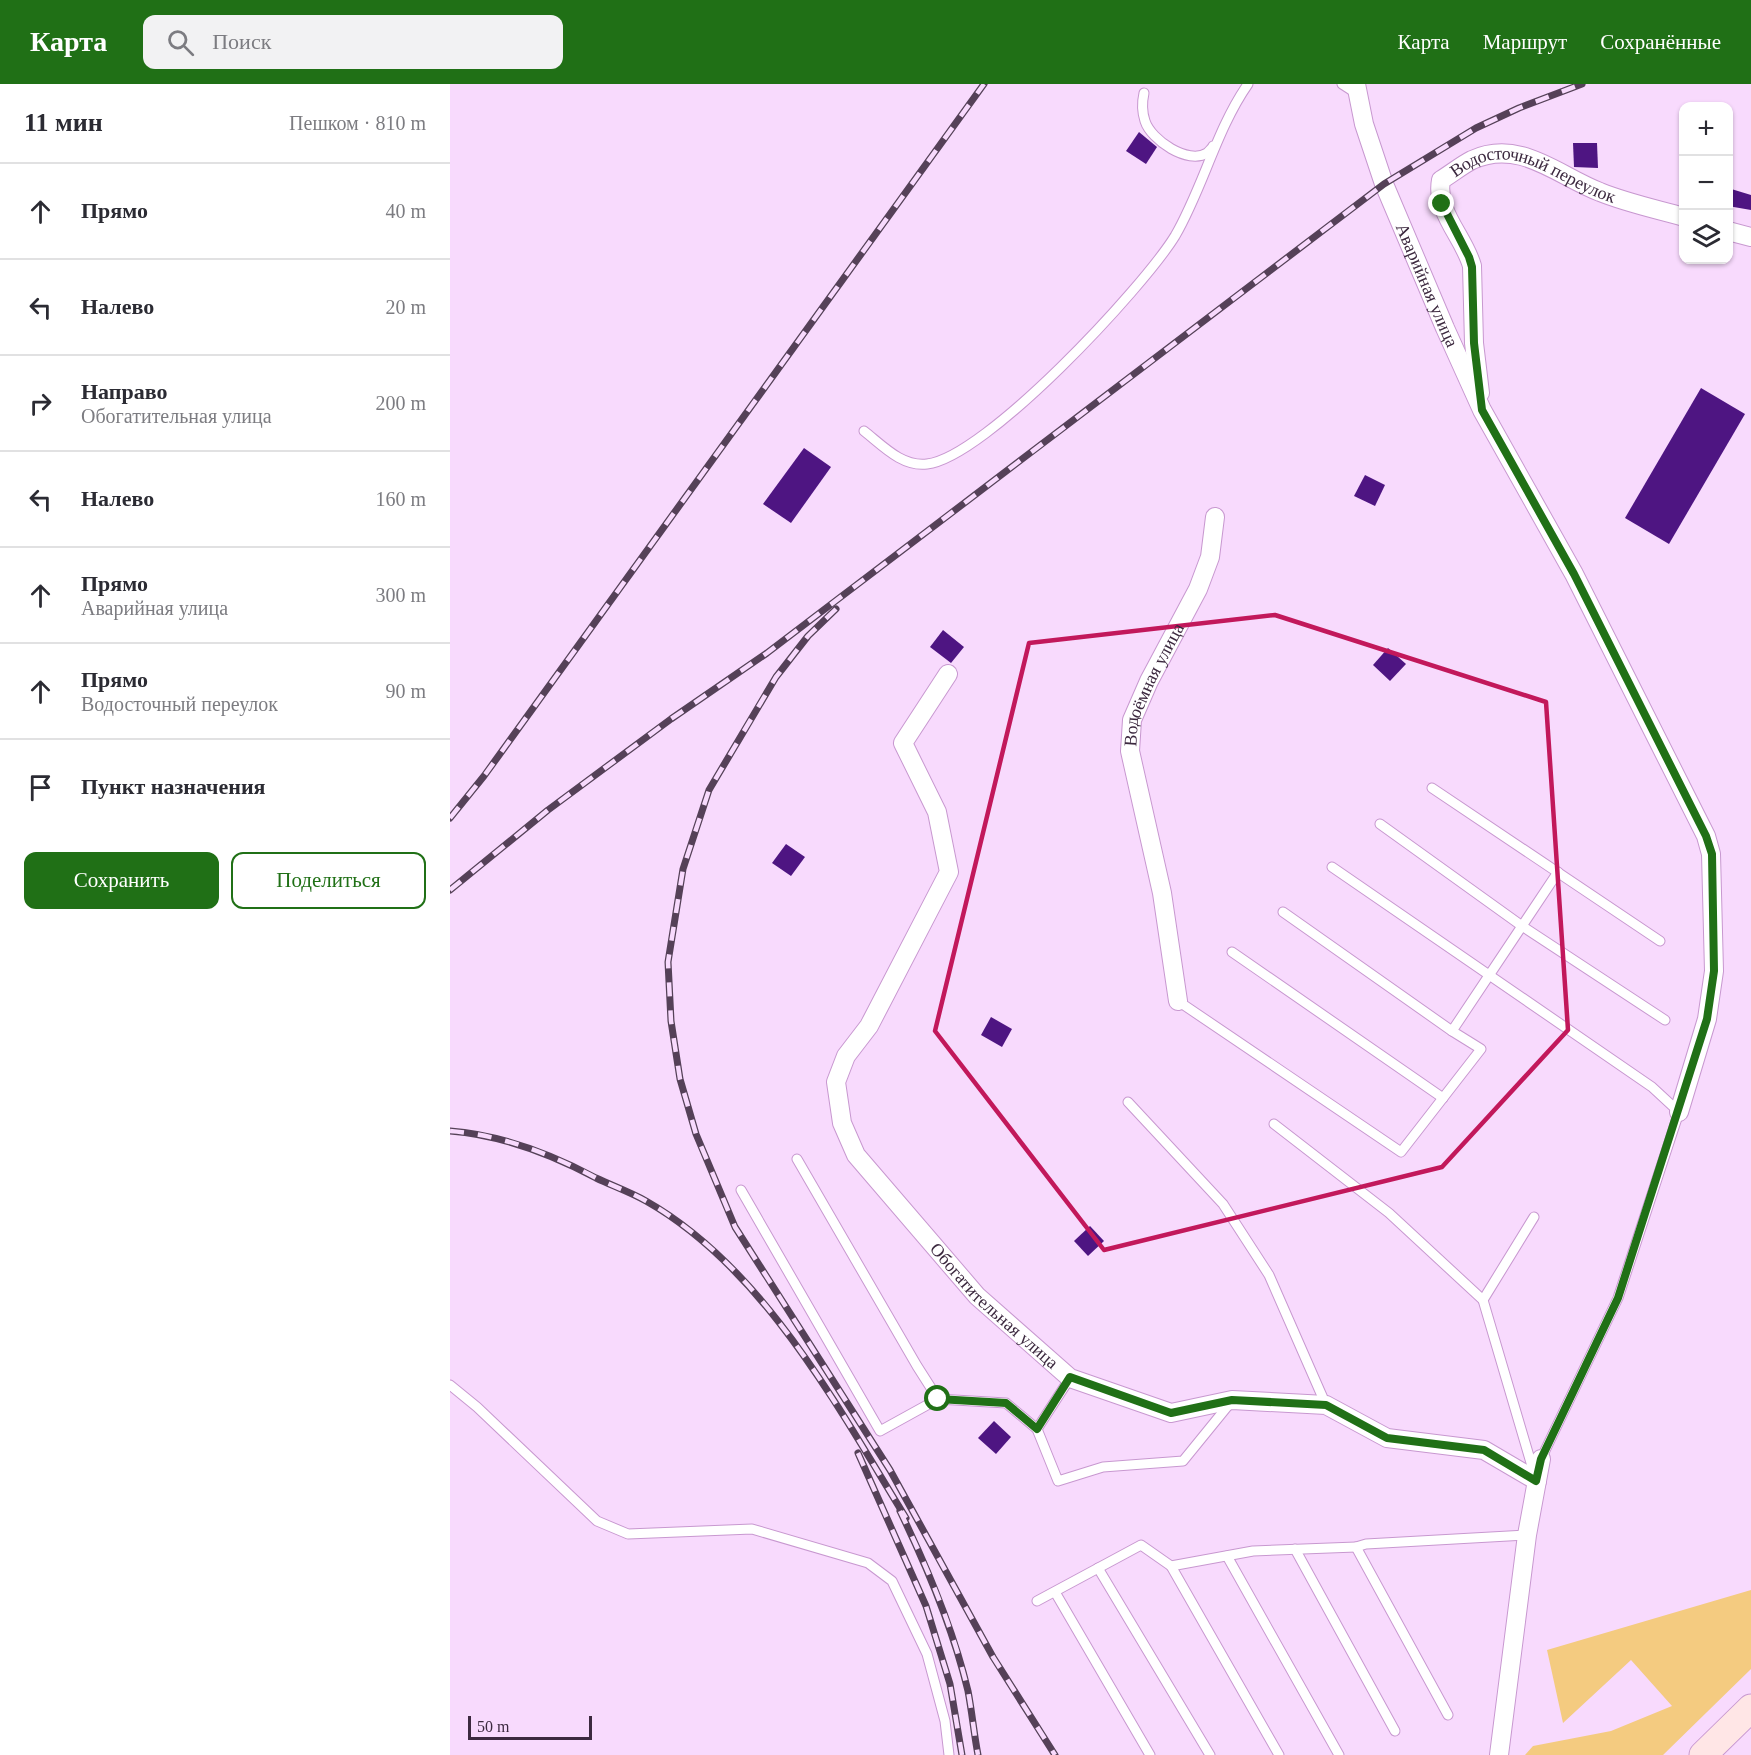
<!DOCTYPE html>
<html lang="ru">
<head>
<meta charset="utf-8">
<style>
	:root { --surface:#fff; --page:#f2f2f3; --text:#2b2b33; --muted:#7c7c81; --line:#e1e1e2; --accent:#207016 }
	body { margin:0; font-family:"Times New Roman",serif; background:var(--page); color:var(--text) }
	.controls { position:absolute; right:18px; top:18px; display:grid; overflow:hidden; border-radius:12px; box-shadow:0 2px 4px #0004 }
	.controls button { width:54px; height:54px; display:grid; place-items:center; padding:0; border:0; border-bottom:2px solid var(--line); background:var(--surface); color:var(--text); font:30px sans-serif }
	.scale { position:absolute; left:18px; bottom:15px; width:124px; box-sizing:border-box; padding-left:6px; border:3px solid #3c293f; border-top:0; font-size:16px; line-height:21px; white-space:nowrap; color:#3c293f; -webkit-text-stroke:4px #f8dafd; paint-order:stroke }
	.stop { position:absolute; width:18px; height:18px; margin:-14px; border:4px solid #207016; border-radius:50%; background:#fff }
	.stop.end { background:#207016; border-color:#fff; box-shadow:0 2px 6px #0008 }
	.list { margin:0; padding:0; list-style:none }
	h2 { display:flex; justify-content:space-between; align-items:center; height:78px; margin:0; padding:0 24px; font-size:26px }
	h2 small { font-size:20px; font-weight:400; color:var(--muted) }
	.list li { display:grid; grid-template-columns:39px 1fr auto; gap:18px; align-items:center; box-sizing:border-box; height:96px; padding:0 24px; border-top:2px solid var(--line) }
	.list b { display:block; font-size:22px; white-space:nowrap }
	.list p { margin:0; font-size:20px; white-space:nowrap; color:var(--muted) }
	.list em { font-size:20px; font-style:normal; color:var(--muted) }
	.actions { display:flex; gap:12px; padding:18px 24px }
	.actions a { flex:1; padding:14px 0; border:2px solid var(--accent); border-radius:12px; text-align:center; font-size:21px; color:var(--accent) }
	.actions .main { background:var(--accent); color:#fff }
	.icon { flex:none; width:33px; height:33px; fill:none; stroke:currentColor; stroke-width:2; stroke-linecap:round; stroke-linejoin:round }
	.map { position:relative; flex:none; width:1301px; height:1671px; overflow:hidden }
	header { display:flex; align-items:center; gap:36px; box-sizing:border-box; height:84px; padding:0 30px; background:var(--accent); color:#fff }
	header strong { font-size:28px }
	nav { display:flex; gap:33px; margin-inline-start:auto; font-size:21px }
	.search { width:420px; height:54px; background:var(--page); display:flex; align-items:center; gap:15px; box-sizing:border-box; padding:0 21px; border-radius:12px; color:var(--muted); font-size:22px }
	main { display:flex }
	aside { flex:1; background:var(--surface) }
	.map>svg:first-child { display:block }
	.green { fill:#f4cb80 }
	.building { fill:#4e1582 }
	.lines { fill:none; stroke-linecap:round; stroke-linejoin:round }
	.lane-casing { stroke:#c898d0; stroke-width:11 }
	.street-casing { stroke:#c898d0; stroke-width:20 }
	.secondary-casing { stroke:#c898d0; stroke-width:29 }
	.lane { stroke:#fff; stroke-width:9 }
	.street { stroke:#fff; stroke-width:18 }
	.secondary { stroke:#ffe6e6; stroke-width:27 }
	.rail-casing { stroke:#554158; stroke-width:7 }
	.rail { stroke:#f8dafd; stroke-width:4.5; stroke-dasharray:14; stroke-linecap:butt }
	.route { stroke:#207016; stroke-width:8 }
	.marked { fill:none; stroke:#c2185b; stroke-width:4.5; stroke-linejoin:round }
	.labels { text-anchor:middle; stroke-width:6; stroke-linejoin:round; paint-order:stroke }
	.street-label { font-size:18px; fill:#3c293f; stroke:#f8dafd }
</style>
</head>
<body>
<header>
<strong>Карта</strong>
<div class="search"><svg class="icon" aria-label="search" viewBox="0 0 24 24"><circle cx="10" cy="10" r="6"/><path d="M15 15l6 6"/></svg>Поиск</div>
<nav><a>Карта</a><a>Маршрут</a><a>Сохранённые</a></nav>
</header>
<main>
<aside>
<h2>11 мин<small>Пешком · 810 m</small></h2>
<ul class="list">
<li><svg class="icon" aria-label="ahead" viewBox="0 0 24 24"><path d="M12 20V5M6 11l6-6 6 6"/></svg><div><b>Прямо</b></div><em>40 m</em></li>
<li><svg class="icon" aria-label="left" viewBox="0 0 24 24"><path d="M17 20v-9H6M10 6l-5 5 5 5"/></svg><div><b>Налево</b></div><em>20 m</em></li>
<li><svg class="icon" aria-label="right" viewBox="0 0 24 24"><path d="M7 20v-9h11M14 6l5 5-5 5"/></svg><div><b>Направо</b><p>Обогатительная улица</p></div><em>200 m</em></li>
<li><svg class="icon" aria-label="left" viewBox="0 0 24 24"><path d="M17 20v-9H6M10 6l-5 5 5 5"/></svg><div><b>Налево</b></div><em>160 m</em></li>
<li><svg class="icon" aria-label="ahead" viewBox="0 0 24 24"><path d="M12 20V5M6 11l6-6 6 6"/></svg><div><b>Прямо</b><p>Аварийная улица</p></div><em>300 m</em></li>
<li><svg class="icon" aria-label="ahead" viewBox="0 0 24 24"><path d="M12 20V5M6 11l6-6 6 6"/></svg><div><b>Прямо</b><p>Водосточный переулок</p></div><em>90 m</em></li>
<li><svg class="icon" aria-label="arrive" viewBox="0 0 24 24"><path d="M6 21V4h12l-3 4 3 4H6"/></svg><div><b>Пункт назначения</b></div></li>
</ul>
<div class="actions"><a class="main">Сохранить</a><a>Поделиться</a></div>
</aside>
<div class="map">
<svg width="1301" height="1671" viewBox="0 0 1301 1671">
	<rect width="100%" height="100%" fill="#f8dafd"/>
	<!-- green -->
	<polygon class="green" points="1301,1506 1301,1585 1213,1671 1075,1671 1083,1662 1161,1647 1222,1622 1181,1576 1113,1639 1097,1566"/>
	<!-- building -->
	<g class="building">
		<polygon points="689,48 707,63 696,80 676,67"/>
		<polygon points="1123,59 1147,59 1148,84 1124,83"/>
		<polygon points="1278,104 1301,111 1301,126 1278,122"/>
		<polygon points="1251,304 1295,330 1219,460 1175,434"/>
		<polygon points="354,364 381,383 341,439 313,420"/>
		<polygon points="915,391 935,401 925,422 904,412"/>
		<polygon points="493,546 514,563 501,579 480,563"/>
		<polygon points="938,564 956,580 940,597 923,581"/>
		<polygon points="336,760 355,773 341,792 322,779"/>
		<polygon points="541,933 562,945 552,963 531,951"/>
		<polygon points="640,1142 654,1157 638,1172 624,1157"/>
		<polygon points="544,1337 561,1353 546,1370 528,1354"/>
	</g>
	<g class="lines">
		<!-- lane casing -->
		<g class="lane-casing">
			<g id="lane">
				<polyline points="892,0 906,9"/>
				<path d="M694,9C692,18 692,28 695,37C701,56 738,81 757,69C757,69 763,63 763,62"/>
				<path d="M414,347C433,362 452,383 477,380C535,374 693,204 725,152C753,104 766,46 798,0"/>
				<polyline points="982,704 1210,857"/>
				<polyline points="930,740 1072,842 1215,936"/>
				<polyline points="882,783 1202,1003 1229,1028 1168,1214 1091,1375"/>
				<polyline points="833,828 1002,947"/>
				<polyline points="782,868 993,1014"/>
				<polyline points="728,917 951,1068 1031,965 1002,947 1108,788"/>
				<polyline points="678,1018 773,1120 819,1191 876,1321"/>
				<polyline points="824,1040 939,1129 1033,1216 1084,1389"/>
				<polyline points="347,1075 467,1282 488,1315 556,1319 587,1345 608,1397 653,1383 733,1377 781,1318"/>
				<polyline points="291,1106 430,1347 488,1315"/>
				<polyline points="1033,1216 1084,1133"/>
				<polyline points="0,1301 27,1323 147,1437 178,1450 302,1445 418,1479 442,1497 477,1570 495,1637 499,1671"/>
				<polyline points="587,1345 620,1294"/>
				<polyline points="845,1465 945,1647"/>
				<polyline points="777,1472 889,1671"/>
				<polyline points="721,1482 829,1671"/>
				<polyline points="648,1484 760,1671"/>
				<polyline points="605,1508 700,1671"/>
				<polyline points="587,1517 691,1461 721,1482 803,1467 906,1463"/>
				<polyline points="998,1631 906,1463 916,1460 1077,1451"/>
			</g>
		</g>
		<!-- street casing -->
		<g class="street-casing">
			<g id="street">
				<path id="s1" d="M906,0L914,40L934,100L995,244L1032,326L1124,490L1256,752L1261,770L1264,887L1257,935L1229,1028"/>
				<polyline points="1278,147 1301,153"/>
				<path id="s2" d="M1030,309L1024,259L1022,182C1014,153 985,128 991,96C1001,90 1012,81 1022,76C1070,54 1108,92 1150,108C1177,119 1206,125 1234,133"/>
				<path id="s3" d="M498,590L453,659L487,728L499,788L419,942L396,972L386,998L392,1039L406,1071L527,1212L620,1294L721,1329L782,1316L876,1321L937,1354L1034,1366L1087,1397"/>
				<path id="s4" d="M728,917L712,809L680,667L682,636L699,597L748,505L760,473L765,433"/>
				<polyline points="1049,1671 1077,1451 1091,1375"/>
			</g>
		</g>
		<!-- secondary casing -->
		<g class="secondary-casing">
			<polyline id="secondary" points="1253,1671 1301,1624"/>
		</g>
		<!-- lane -->
		<use href="#lane" class="lane"/>
		<!-- street -->
		<use href="#street" class="street"/>
		<!-- secondary -->
		<use href="#secondary" class="secondary"/>
		<!-- rail casing -->
		<g class="rail-casing">
			<g id="rail">
				<polyline points="386,525 358,552 326,593 259,706 233,785 218,878 221,937 230,995 246,1050 285,1143 440,1386 543,1573 605,1671"/>
				<polyline points="0,734 34,692 534,0"/>
				<polyline points="0,806 98,726 221,635 317,569 934,100 1026,44 1069,24 1132,0"/>
				<path d="M0,1047C52,1051 101,1070 146,1094C163,1102 180,1108 196,1117C314,1184 387,1322 456,1434"/>
				<polyline points="408,1369 476,1522 500,1600 512,1671"/>
				<path d="M450,1427C478,1485 503,1544 518,1607C522,1628 524,1650 528,1671"/>
			</g>
		</g>
		<!-- rail -->
		<use href="#rail" class="rail"/>
	</g>
	<g class="lines">
		<!-- route -->
		<polyline class="route" points="488,1315 556,1319 587,1345 620,1293 721,1329 782,1316 876,1321 937,1354 1034,1366 1086,1397 1091,1375 1168,1214 1257,935 1264,887 1262,770 1256,752 1124,490 1032,326 1024,259 1022,183 1019,173 992,120"/>
	</g>
	<!-- marked area -->
	<path class="marked" d="M825,531L1096,618L1118,946L992,1083L654,1166L485,947L579,559Z"/>
	<g class="labels">
		<!-- street labels -->
		<g class="street-label">
			<text dy="6" stroke="none"><textPath href="#s2" startOffset="322">Водосточный переулок</textPath></text>
			<text dy="6" stroke="none"><textPath href="#s1" startOffset="214">Аварийная улица</textPath></text>
			<text dy="6" stroke="none"><textPath href="#s4" startOffset="326">Водоёмная улица</textPath></text>
			<text dy="6" stroke="none"><textPath href="#s3" startOffset="741">Обогатительная улица</textPath></text>
		</g>
	</g>
</svg>
<div class="controls">
<button>+</button>
<button>−</button>
<button><svg class="icon" aria-label="layers" viewBox="0 0 24 24"><path d="M12 4l9 5-9 5-9-5zM3 14l9 5 9-5"/></svg></button>
</div>
<div class="scale">50 m</div>
<div class="stop" style="left:488px;top:1315px"></div>
<div class="stop end" style="left:992px;top:120px"></div>
</div>
</main>
</body>
</html>
